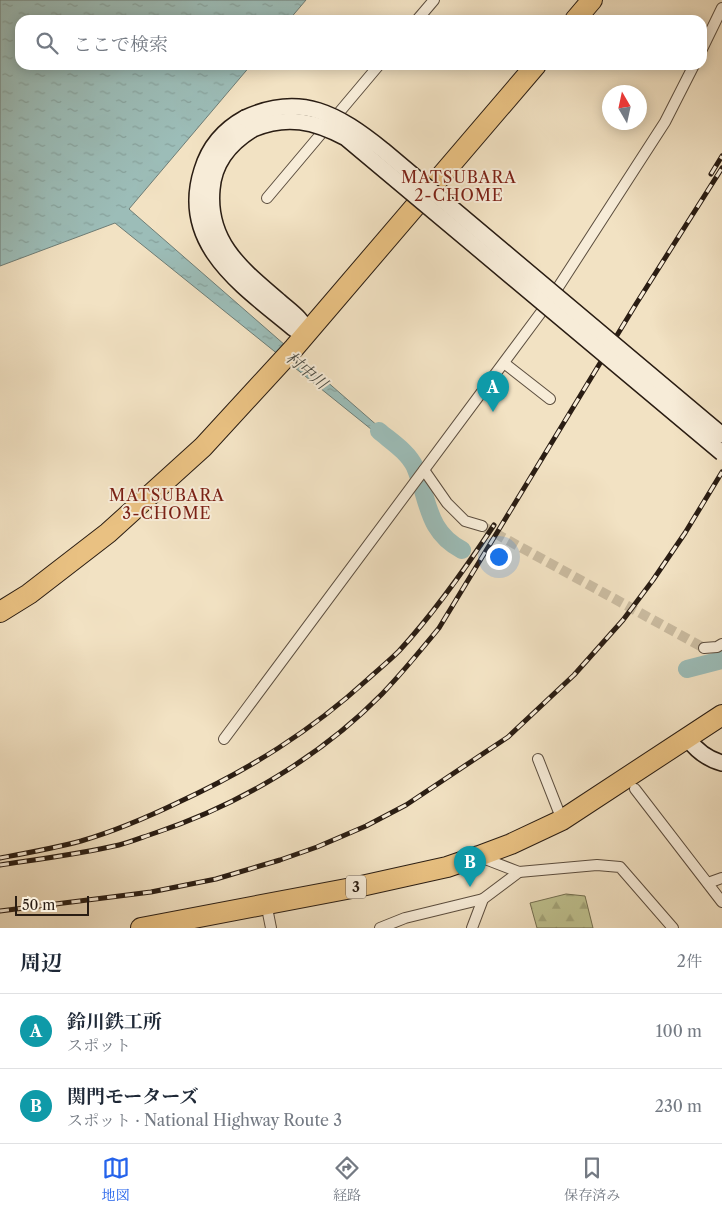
<!DOCTYPE html>
<html lang="ja">
<head>
<meta charset="utf-8">
<style>
	:root { --surface:#fff; --page:#f6f6f7; --text:#1f2937; --muted:#747a83; --line:#e0e1e3; --accent:#2563eb }
	body { margin:0; font-family:"Libre Caslon Text","Noto Serif JP",serif; background:var(--page); color:var(--text) }
	.compass { position:absolute; left:602px; top:85px; width:45px; height:45px; border-radius:50%; background:var(--surface); box-shadow:0 2px 12px #0003; rotate:351deg }
	.scale { position:absolute; left:15px; bottom:12px; width:74px; box-sizing:border-box; padding-left:5px; border:2px solid #2a1d13; border-top:0; font-size:14px; line-height:18px; white-space:nowrap; color:#2a1d13; -webkit-text-stroke:4px #f7ecd8; paint-order:stroke }
	.you { position:absolute; left:498px; top:556px; width:18px; height:18px; margin:-12px; border:4px solid #fff; border-radius:50%; background:#1a73e8; box-shadow:0 0 0 8px #1a73e833 }
	.badge { display:grid; place-items:center; width:32px; height:32px; border-radius:50%; background:var(--accent); color:#fff; font-size:16px; font-weight:700 }
	.pin { position:absolute; translate:-50% -41px; filter:drop-shadow(0 1px 2px #0008) }
	.pin::after { content:''; position:absolute; top:26px; width:18px; height:15px; background:inherit; clip-path:polygon(0 0,100% 0,50% 100%) }
	.list { margin:0; padding:0; list-style:none }
	h2 { display:flex; justify-content:space-between; align-items:center; height:65px; margin:0; padding:0 20px; font-size:21px }
	h2 small { font-size:16px; font-weight:400; color:var(--muted) }
	.list li { display:grid; grid-template-columns:32px 1fr auto; gap:15px; align-items:center; box-sizing:border-box; height:75px; padding:0 20px; border-top:1px solid var(--line) }
	.list b { display:block; font-size:19px; white-space:nowrap }
	.list p { margin:0; font-size:16px; white-space:nowrap; color:var(--muted) }
	.list em { font-size:16px; font-style:normal; color:var(--muted) }
	.icon { flex:none; width:28px; height:28px; fill:none; stroke:currentColor; stroke-width:2; stroke-linecap:round; stroke-linejoin:round }
	.map { position:relative; flex:none; width:722px; height:928px; overflow:hidden }
	.search { position:absolute; background:var(--surface); box-shadow:0 2px 12px #0003; left:15px; right:15px; top:15px; height:55px; display:flex; align-items:center; gap:12px; box-sizing:border-box; padding:0 18px; border-radius:15px; color:var(--muted); font-size:19px }
	.sheet { height:215px; background:var(--surface) }
	nav { display:flex; justify-content:space-around; align-items:center; box-sizing:border-box; height:70px; border-top:1px solid var(--line); background:var(--surface); font-size:14px; color:var(--muted) }
	nav a { display:grid; justify-items:center; gap:2px }
	nav .on { color:var(--accent) }
	.map>svg:first-child { display:block }
	.forest { fill:url(#forest-firs); stroke:#747052 }
	.water { fill:url(#water-ripples); stroke:#6e7d76 }
	.lines { fill:none; stroke-linecap:round; stroke-linejoin:round }
	.river { stroke:#9cbdb8; stroke-width:18 }
	.street-tunnel { stroke:#cabba0; stroke-width:10; stroke-dasharray:10 5; stroke-linecap:butt }
	.street-casing { stroke:#5c4e3f; stroke-width:12 }
	.secondary-casing { stroke:#2a1d13; stroke-width:18 }
	.highway-casing { stroke:#2a1d13; stroke-width:22 }
	.street { stroke:#f7ecd8; stroke-width:10 }
	.secondary { stroke:#f7ecd8; stroke-width:15 }
	.highway { stroke:#e9c182; stroke-width:20 }
	.rail-casing { stroke:#2a1d13; stroke-width:5 }
	.rail { stroke:#f7ecd8; stroke-width:3; stroke-dasharray:9; stroke-linecap:butt }
	.secondary-bridge-casing { stroke:#2a1d13; stroke-width:18; stroke-linecap:butt }
	.secondary-bridge { stroke:#f7ecd8; stroke-width:15 }
	.labels { text-anchor:middle; stroke-width:4; stroke-linejoin:round; paint-order:stroke }
	.shield { fill:#f7ecd8; stroke:#685b4e; stroke-width:1 }
	.shield-label { font-size:14px; font-weight:bold; fill:#2a1d13 }
	.neighbourhood-label { font-size:16px; letter-spacing:1px; fill:#7a1f14; stroke:#f7ecd8 }
	.water-label { font-size:16px; font-style:italic; fill:#4c4d45; stroke:#f7ecd8 }
</style>
</head>
<body>
<div class="map">
<svg width="722" height="928" viewBox="0 0 722 928">
	<defs>
		<pattern id="forest-firs" width="22" height="20" patternUnits="userSpaceOnUse" patternTransform="scale(1.25)"><rect width="22" height="20" fill="#bfc290"/><path d="M5 1l3.5 6h-7zM16 11l3.5 6h-7z" fill="#a4a67b"/></pattern>
		<pattern id="water-ripples" width="26" height="14" patternUnits="userSpaceOnUse" patternTransform="scale(1.25)"><rect width="26" height="14" fill="#9cbdb8"/><path d="M2 4q2-2 4 0t4 0M15 11q2-2 4 0t4 0" fill="none" stroke="#87a29d"/></pattern>
	</defs>
	<rect width="100%" height="100%" fill="#f2e2c3"/>
	<filter id="stains"><feTurbulence type="fractalNoise" baseFrequency=".004" numOctaves="4"/><feColorMatrix values="0 0 0 0 .2 0 0 0 0 .09 0 0 0 0 .02 0 0 0 .5 -.17"/></filter>
	<radialGradient id="worn" r=".72"><stop offset=".6" stop-color="#630" stop-opacity="0"/><stop offset="1" stop-color="#630" stop-opacity=".3"/></radialGradient>
	<!-- forest -->
	<polygon class="forest" points="566,894 585,896 593,928 537,928 530,903"/>
	<!-- water -->
	<polygon class="water" points="0,0 306,0 289,20 20,20 20,65 251,65 129,209 395,441 398,446 392,446 115,223 0,266"/>
	<g class="lines">
		<!-- river -->
		<g class="river">
			<path d="M379,431C392,442 408,452 415,467C429,500 426,531 462,550"/>
			<polyline points="687,669 722,660"/>
		</g>
		<!-- street-tunnel -->
		<polyline class="street-tunnel" points="482,526 704,648"/>
		<!-- street casing -->
		<g class="street-casing">
			<g id="street">
				<polyline points="417,20 434,0"/>
				<polyline points="702,49 722,8"/>
				<polyline points="267,198 379,65"/>
				<polyline points="504,363 550,399"/>
				<polyline points="424,470 447,503 465,521 482,526"/>
				<polyline points="704,648 717,647 722,644"/>
				<polyline points="224,739 548,303 665,122 694,65"/>
				<polyline points="538,759 562,820"/>
				<polyline points="635,789 722,902"/>
				<polyline points="480,857 519,872 597,865 620,867 673,928"/>
				<polyline points="708,883 722,878"/>
				<polyline points="266,903 271,928"/>
				<polyline points="380,928 405,918 483,899"/>
				<polyline points="472,928 483,899 519,872"/>
			</g>
		</g>
		<!-- secondary casing -->
		<g class="secondary-casing">
			<g id="secondary">
				<path d="M245,118C223,130 209,147 202,170C178,245 244,287 293,328L299,332H307C302,318 290,311 279,301C243,270 207,243 212,189C214,162 230,143 253,129"/>
				<path d="M688,739C697,751 707,759 722,763"/>
			</g>
		</g>
		<!-- highway casing -->
		<g class="highway-casing">
			<g id="highway">
				<polyline points="575,20 592,0"/>
				<polyline points="0,612 29,594 108,533 203,447 294,348 536,65"/>
				<polyline points="141,928 357,887 447,867 479,856 511,844 562,820 722,715"/>
			</g>
		</g>
		<!-- street -->
		<use href="#street" class="street"/>
		<!-- secondary -->
		<use href="#secondary" class="secondary"/>
		<!-- highway -->
		<use href="#highway" class="highway"/>
		<!-- rail casing -->
		<g class="rail-casing">
			<g id="rail">
				<polyline points="711,174 722,156"/>
				<path d="M0,858C27,853 55,848 81,841C115,831 148,817 179,802C250,769 310,732 368,679C378,670 389,661 399,651C435,612 465,569 494,525"/>
				<path d="M0,865C40,859 80,854 119,845C131,842 143,837 155,833C239,805 320,757 382,694C402,673 421,650 439,628L636,304L722,168"/>
				<polyline points="0,911 151,892 216,879 280,860 317,847 366,826 406,805 508,737 574,675 623,620 653,580 685,533 722,472"/>
			</g>
		</g>
		<!-- rail -->
		<use href="#rail" class="rail"/>
		<!-- secondary-bridge casing -->
		<g class="secondary-bridge-casing">
			<g id="secondary-bridge">
				<path d="M245,118C301,92 338,114 383,150L722,435"/>
				<path d="M253,129C287,115 314,121 346,138L722,453"/>
			</g>
		</g>
		<!-- secondary-bridge -->
		<use href="#secondary-bridge" class="secondary-bridge"/>
	</g>
	<g class="labels">
		<!-- shield labels -->
		<rect class="shield" x="346" y="875.5" width="20" height="23" rx="4"/>
		<g class="shield-label">
			<text x="356" y="892">3</text>
		</g>
		<!-- neighbourhood labels -->
		<g class="neighbourhood-label">
			<text x="459" y="183">MATSUBARA<tspan x="459" dy="18">2-CHOME</tspan></text>
			<text x="167" y="501">MATSUBARA<tspan x="167" dy="18">3-CHOME</tspan></text>
		</g>
		<!-- water labels -->
		<g class="water-label">
			<text transform="translate(307 370) rotate(40)" y="6">村中川</text>
		</g>
	</g>
	<rect width="100%" height="100%" filter="url(#stains)"/>
	<rect width="100%" height="100%" fill="url(#worn)"/>
</svg>
<svg class="compass" viewBox="-18 -18 36 36"><path d="M0-13l5 13h-10z" fill="#e53935"/><path d="M0 13l5-13h-10z" fill="#747a83"/></svg>
<div class="scale">50 m</div>
<div class="you"></div>
<div class="pin badge" style="left:493px;top:412px;background:#0f9aa8">A</div>
<div class="pin badge" style="left:470px;top:887px;background:#0f9aa8">B</div>
<div class="search"><svg class="icon" aria-label="search" viewBox="0 0 24 24"><circle cx="10" cy="10" r="6"/><path d="M15 15l6 6"/></svg>ここで検索</div>
</div>
<section class="sheet">
<h2>周辺<small>2件</small></h2>
<ul class="list">
<li><span class="badge" style="background:#0f9aa8">A</span><div><b>鈴川鉄工所</b><p>スポット</p></div><em>100 m</em></li>
<li><span class="badge" style="background:#0f9aa8">B</span><div><b>関門モーターズ</b><p>スポット · National Highway Route 3</p></div><em>230 m</em></li>
</ul>
</section>
<nav>
<a class="on"><svg class="icon" aria-label="map" viewBox="0 0 24 24"><path d="M3 6l6-2 6 2 6-2v14l-6 2-6-2-6 2zM9 4v14M15 6v14"/></svg>地図</a>
<a><svg class="icon" aria-label="directions" viewBox="0 0 24 24"><path d="M12 3l9 9-9 9-9-9zM9 14v-3h6M13 9l2 2-2 2"/></svg>経路</a>
<a><svg class="icon" aria-label="saved" viewBox="0 0 24 24"><path d="M7 4h10v16l-5-4-5 4z"/></svg>保存済み</a>
</nav>
</body>
</html>
